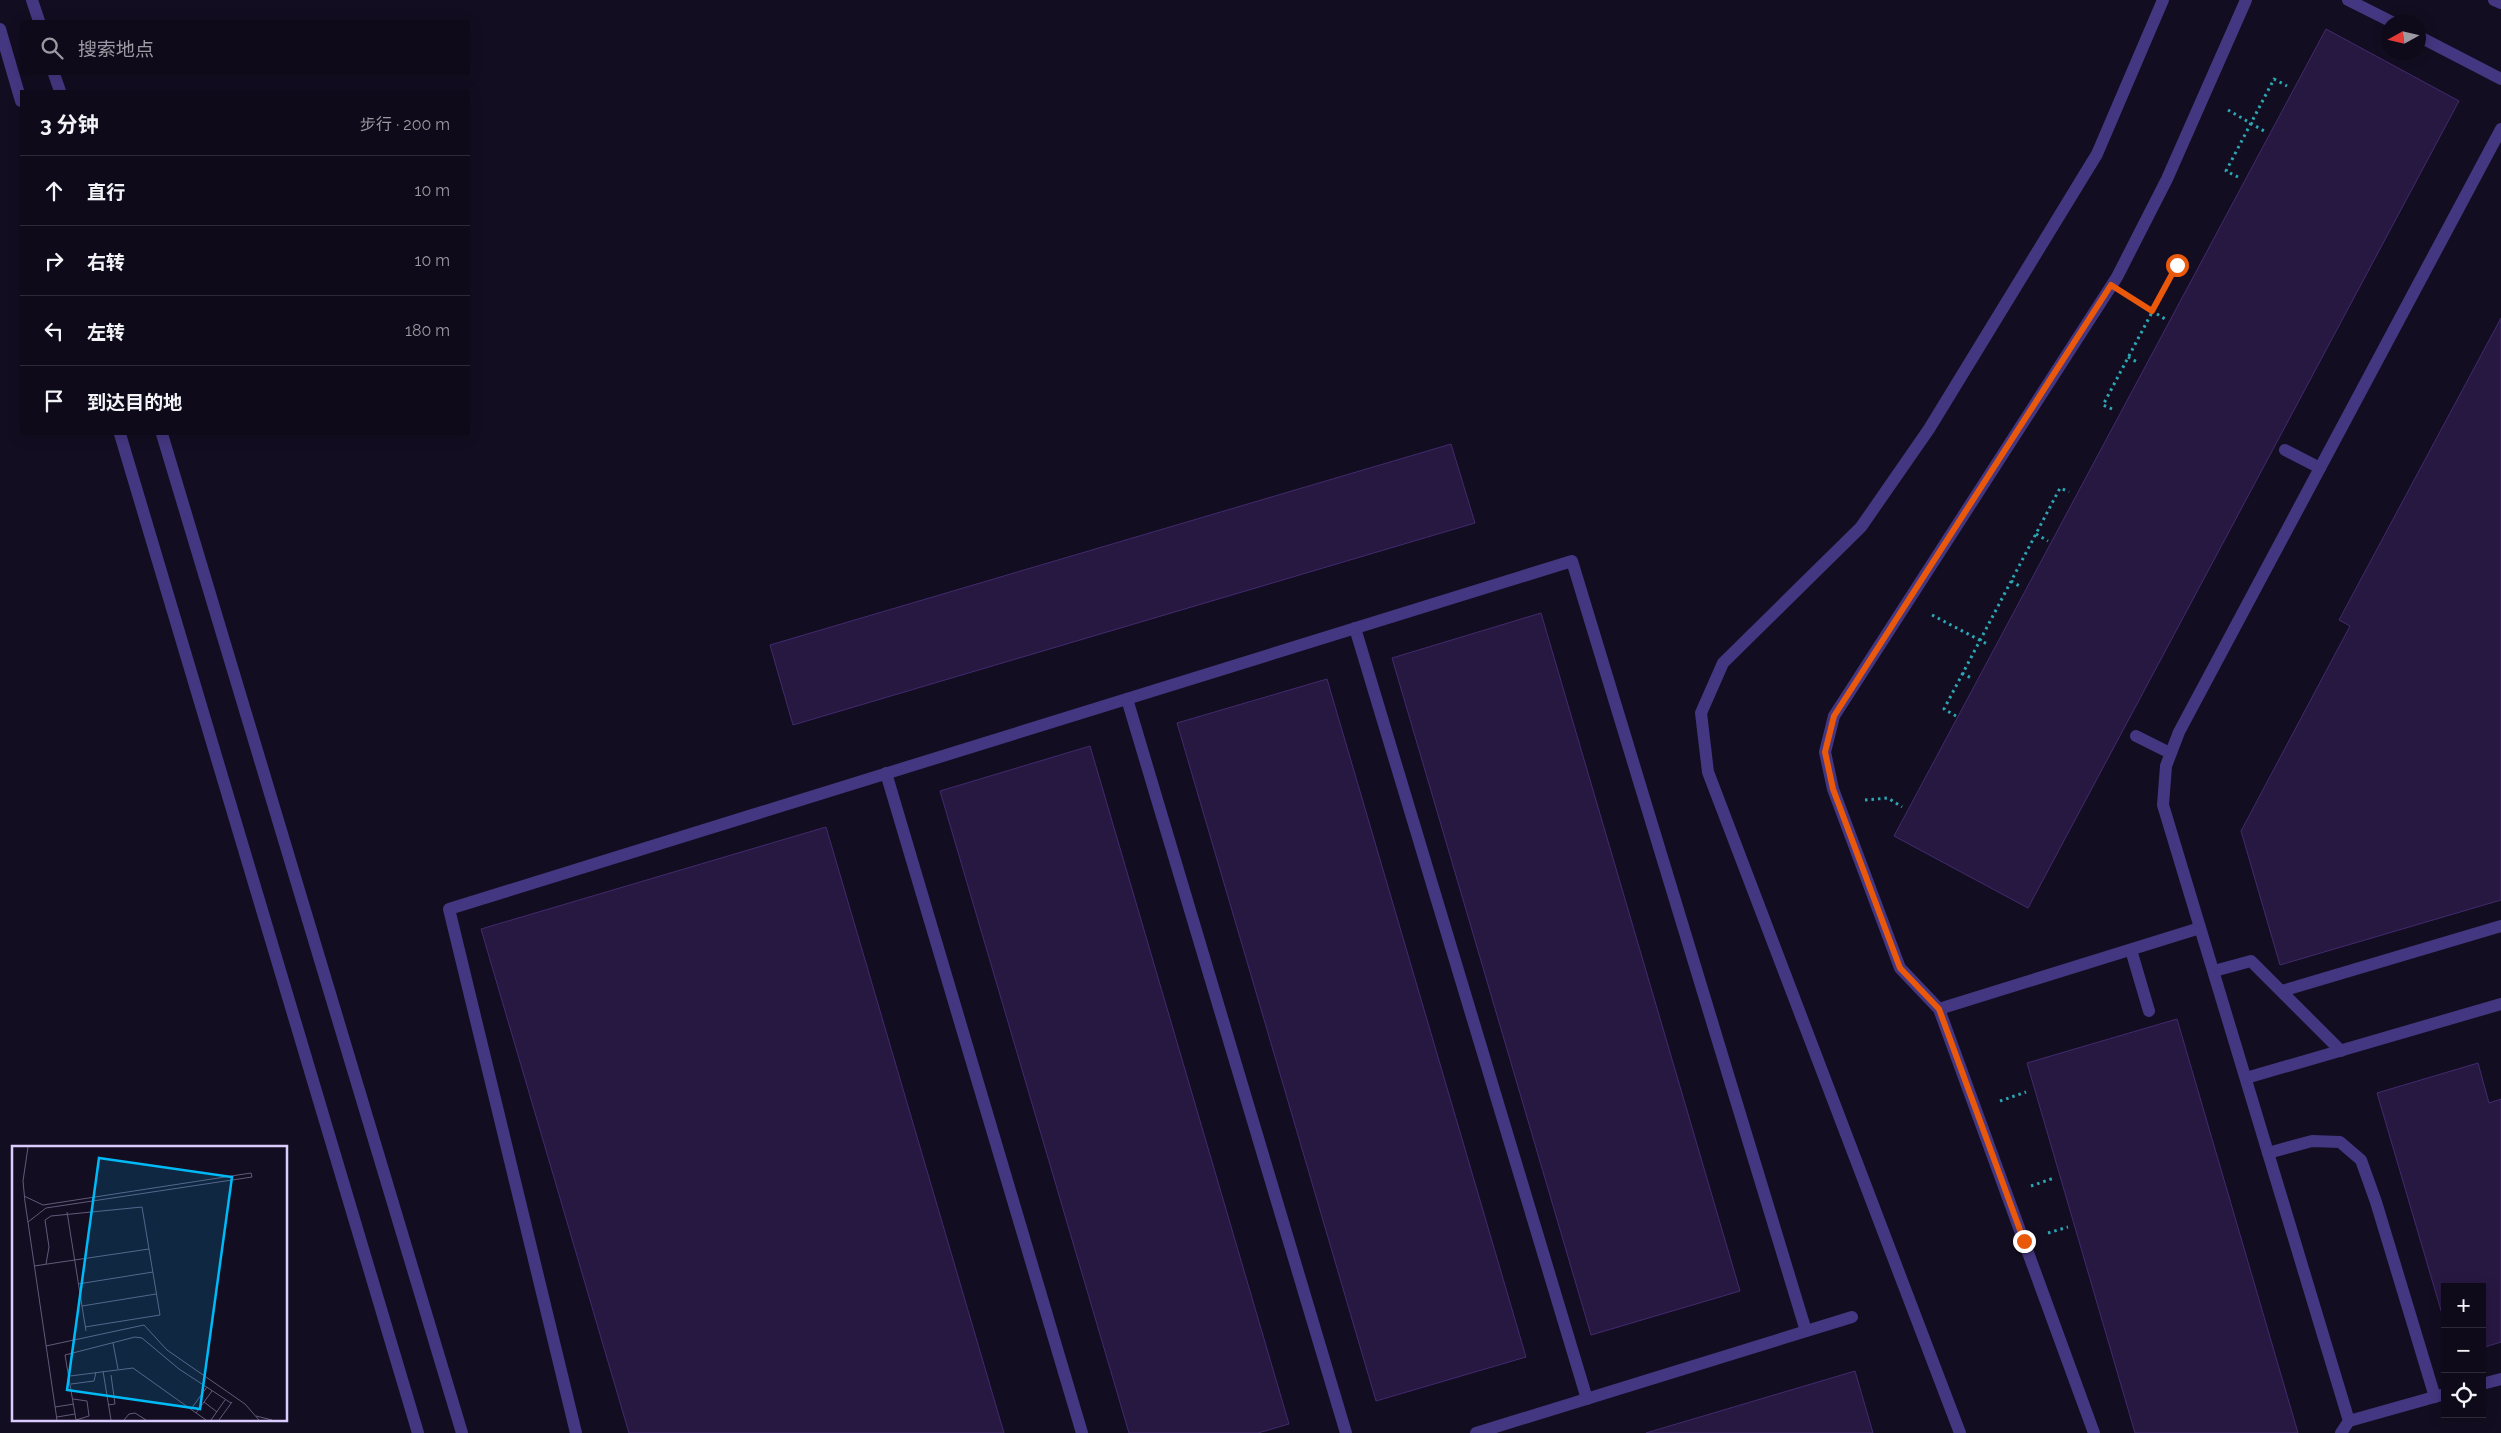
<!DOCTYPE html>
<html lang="zh">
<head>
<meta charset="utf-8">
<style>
	:root { --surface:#0e0a19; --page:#1c1826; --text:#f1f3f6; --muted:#9b9aa2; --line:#2e2b38 }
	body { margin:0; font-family:Raleway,"Noto Sans SC",sans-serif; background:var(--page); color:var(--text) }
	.controls { position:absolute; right:15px; bottom:15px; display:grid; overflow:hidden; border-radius:0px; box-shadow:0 2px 12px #0003 }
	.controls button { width:45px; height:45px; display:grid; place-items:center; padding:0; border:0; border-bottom:1px solid var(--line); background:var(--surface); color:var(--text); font:25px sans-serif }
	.compass { position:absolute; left:2381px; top:15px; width:45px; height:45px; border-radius:50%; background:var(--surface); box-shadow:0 2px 12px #0003; rotate:262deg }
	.stop { position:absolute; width:15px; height:15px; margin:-11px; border:4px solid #ea580c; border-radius:50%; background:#fff }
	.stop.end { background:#ea580c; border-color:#fff; box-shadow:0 1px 5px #0008 }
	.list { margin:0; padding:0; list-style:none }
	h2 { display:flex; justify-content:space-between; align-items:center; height:65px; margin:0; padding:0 20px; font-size:21px }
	h2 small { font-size:16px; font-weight:400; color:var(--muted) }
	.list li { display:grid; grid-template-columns:32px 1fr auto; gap:15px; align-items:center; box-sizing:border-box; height:70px; padding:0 20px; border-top:1px solid var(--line) }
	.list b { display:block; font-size:19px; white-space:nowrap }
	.list em { font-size:16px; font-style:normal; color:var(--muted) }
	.icon { flex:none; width:28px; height:28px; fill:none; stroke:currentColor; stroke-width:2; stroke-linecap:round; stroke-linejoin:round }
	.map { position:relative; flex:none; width:2501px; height:1433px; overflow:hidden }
	.search { position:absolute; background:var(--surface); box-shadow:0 2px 12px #0003; left:20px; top:20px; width:450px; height:55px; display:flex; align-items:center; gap:12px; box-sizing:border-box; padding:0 18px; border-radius:0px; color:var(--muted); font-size:19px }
	.panel { position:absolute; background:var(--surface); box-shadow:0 2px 12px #0003; left:20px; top:90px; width:450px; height:345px; border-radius:0px }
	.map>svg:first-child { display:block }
	.building { fill:#271842; stroke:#422a6e }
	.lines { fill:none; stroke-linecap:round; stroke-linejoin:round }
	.path { stroke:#2ba8b4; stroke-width:3; stroke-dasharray:2.5 4; stroke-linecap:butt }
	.street { stroke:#443781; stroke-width:12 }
	.route { stroke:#ea580c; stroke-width:6 }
	.inset-road { fill:none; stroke:#63597a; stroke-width:1 }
	.view { fill:#00baf7; fill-opacity:0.15; stroke:#00baf7; stroke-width:2.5 }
	.inset-edge { fill:none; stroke:#daccff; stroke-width:2.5 }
</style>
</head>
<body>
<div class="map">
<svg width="2501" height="1433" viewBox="0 0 2501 1433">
	<rect width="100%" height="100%" fill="#130d21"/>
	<!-- building -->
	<g class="building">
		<polygon points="2326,29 2459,101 2028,908 1894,836"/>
		<polygon points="2501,318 2501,900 2280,965 2241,831 2350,626 2339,620"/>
		<polygon points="1451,444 1475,523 793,725 770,645"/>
		<polygon points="1541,613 1740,1291 1591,1335 1392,658"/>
		<polygon points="1327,679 1526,1357 1376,1401 1177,723"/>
		<polygon points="1090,746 1289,1424 1258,1433 1129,1433 940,791"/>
		<polygon points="826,827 1004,1433 629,1433 481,929"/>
		<polygon points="2177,1019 2298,1433 2135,1433 2027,1063"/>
		<polygon points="2478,1063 2489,1103 2501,1099 2501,1342 2482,1348 2482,1287 2445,1287 2445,1324 2377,1093"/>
		<polygon points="1855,1371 1873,1433 1646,1433"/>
	</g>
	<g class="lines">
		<!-- path -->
		<g class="path">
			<polyline points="2228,110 2264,131"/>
			<polyline points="2238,177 2226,171 2274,79 2287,86"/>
			<polyline points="2135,300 2165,319"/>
			<polyline points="2128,357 2139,363"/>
			<polyline points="2112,409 2103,405 2177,265 2189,271"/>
			<polyline points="2036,534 2048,541"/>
			<polyline points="2011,581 2021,587"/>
			<polyline points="1932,615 1989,645"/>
			<polyline points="1962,673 1973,679"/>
			<polyline points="1956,716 1944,709 2060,488 2069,492"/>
			<polyline points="1865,800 1888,798 1902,807"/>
			<polyline points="2000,1101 2026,1092"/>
			<polyline points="2031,1186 2054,1178"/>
			<polyline points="2048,1233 2068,1227"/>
		</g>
		<!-- street -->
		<g class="street">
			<polyline points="32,0 39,21"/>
			<polyline points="2348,0 2392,22"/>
			<polyline points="2494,0 2501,3"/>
			<polyline points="0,29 21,101"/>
			<polyline points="2418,36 2501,79"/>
			<polyline points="54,74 60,91"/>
			<polyline points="120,434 418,1433"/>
			<polyline points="162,434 462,1433"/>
			<polyline points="2285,450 2320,468"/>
			<polyline points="1355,628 1587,1399"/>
			<polyline points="1127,699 1346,1433"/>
			<polyline points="2136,736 2170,753"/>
			<polyline points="886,773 1082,1433"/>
			<polyline points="2131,950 2149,1011"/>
			<polyline points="2214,971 2251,961 2341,1051"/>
			<polyline points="2282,991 2501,926"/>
			<polyline points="1939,1009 2200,928"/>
			<polyline points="2246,1078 2501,1004"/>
			<polyline points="2268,1153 2312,1141 2340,1142 2361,1160 2376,1202 2435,1397"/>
			<polyline points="2482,1384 2501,1379"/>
			<polyline points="2349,1421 2163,805 2166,766 2179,732 2501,129"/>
			<polyline points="576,1433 449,909 1572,561 1806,1331"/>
			<polyline points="1476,1433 1852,1317"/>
			<polyline points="1960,1433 1708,772 1701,713 1723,663 1861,527 1929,429 2097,154 2163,0"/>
			<polyline points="2094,1433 1939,1009 1900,968 1833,789 1825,752 1834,716 2117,277 2167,179 2246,0"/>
			<polyline points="2341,1433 2349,1421 2445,1394"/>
		</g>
	</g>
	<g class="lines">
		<!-- route -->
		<polyline class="route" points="2024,1241 1939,1009 1900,968 1833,789 1825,752 1834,716 2111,285 2152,311 2177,265"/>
	</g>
	<!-- overview -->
	<g transform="translate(12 1146)">
		<rect width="275" height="275" fill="#130d21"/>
		<path class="inset-road" d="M16,1L11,35L13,56L45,274M12,50L31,59L239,27L240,31L34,62L16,76M55,66L74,185M34,118L37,101L33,74L39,70L130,61L148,169L73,181M22,120L137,103M66,138L141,126M70,160L144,148M101,197L106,223M34,200L132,179L155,204L233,258L247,274M91,225L99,274M58,230L121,222L194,274M59,238L82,235L84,226M61,253L75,255L77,270L64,274M192,256L205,266M96,259L103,258L99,229M43,261L62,258M179,263L195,241M184,267L200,245M244,270L260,274M45,271L63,268M64,274L53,209L123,191L130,192L167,223L219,257M112,274L117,268L123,267L134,274M199,274L213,254M207,274L220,256"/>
		<path class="view" d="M87,12L220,31L188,263L55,244Z"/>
		<rect width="275" height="275" class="inset-edge"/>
	</g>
</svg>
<div class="controls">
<button>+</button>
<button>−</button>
<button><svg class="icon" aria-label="locate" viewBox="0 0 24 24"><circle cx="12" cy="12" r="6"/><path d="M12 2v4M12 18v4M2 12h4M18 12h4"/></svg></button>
</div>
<svg class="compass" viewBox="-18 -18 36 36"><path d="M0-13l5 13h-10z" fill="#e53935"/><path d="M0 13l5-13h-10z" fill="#9b9aa2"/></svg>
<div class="stop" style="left:2177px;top:265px"></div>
<div class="stop end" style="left:2024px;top:1241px"></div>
<div class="search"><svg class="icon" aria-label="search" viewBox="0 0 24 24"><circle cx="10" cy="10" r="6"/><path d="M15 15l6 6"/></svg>搜索地点</div>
<section class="panel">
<h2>3 分钟<small>步行 · 200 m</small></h2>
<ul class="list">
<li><svg class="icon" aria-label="ahead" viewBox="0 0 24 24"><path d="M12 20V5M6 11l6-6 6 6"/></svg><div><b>直行</b></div><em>10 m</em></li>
<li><svg class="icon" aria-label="right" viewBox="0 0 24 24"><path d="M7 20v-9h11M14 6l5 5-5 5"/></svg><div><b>右转</b></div><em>10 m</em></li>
<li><svg class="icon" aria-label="left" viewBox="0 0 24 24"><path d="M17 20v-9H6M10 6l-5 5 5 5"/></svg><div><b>左转</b></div><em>180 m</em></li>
<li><svg class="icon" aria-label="arrive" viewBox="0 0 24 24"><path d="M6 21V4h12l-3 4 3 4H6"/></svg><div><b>到达目的地</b></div></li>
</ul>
</section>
</div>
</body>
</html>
